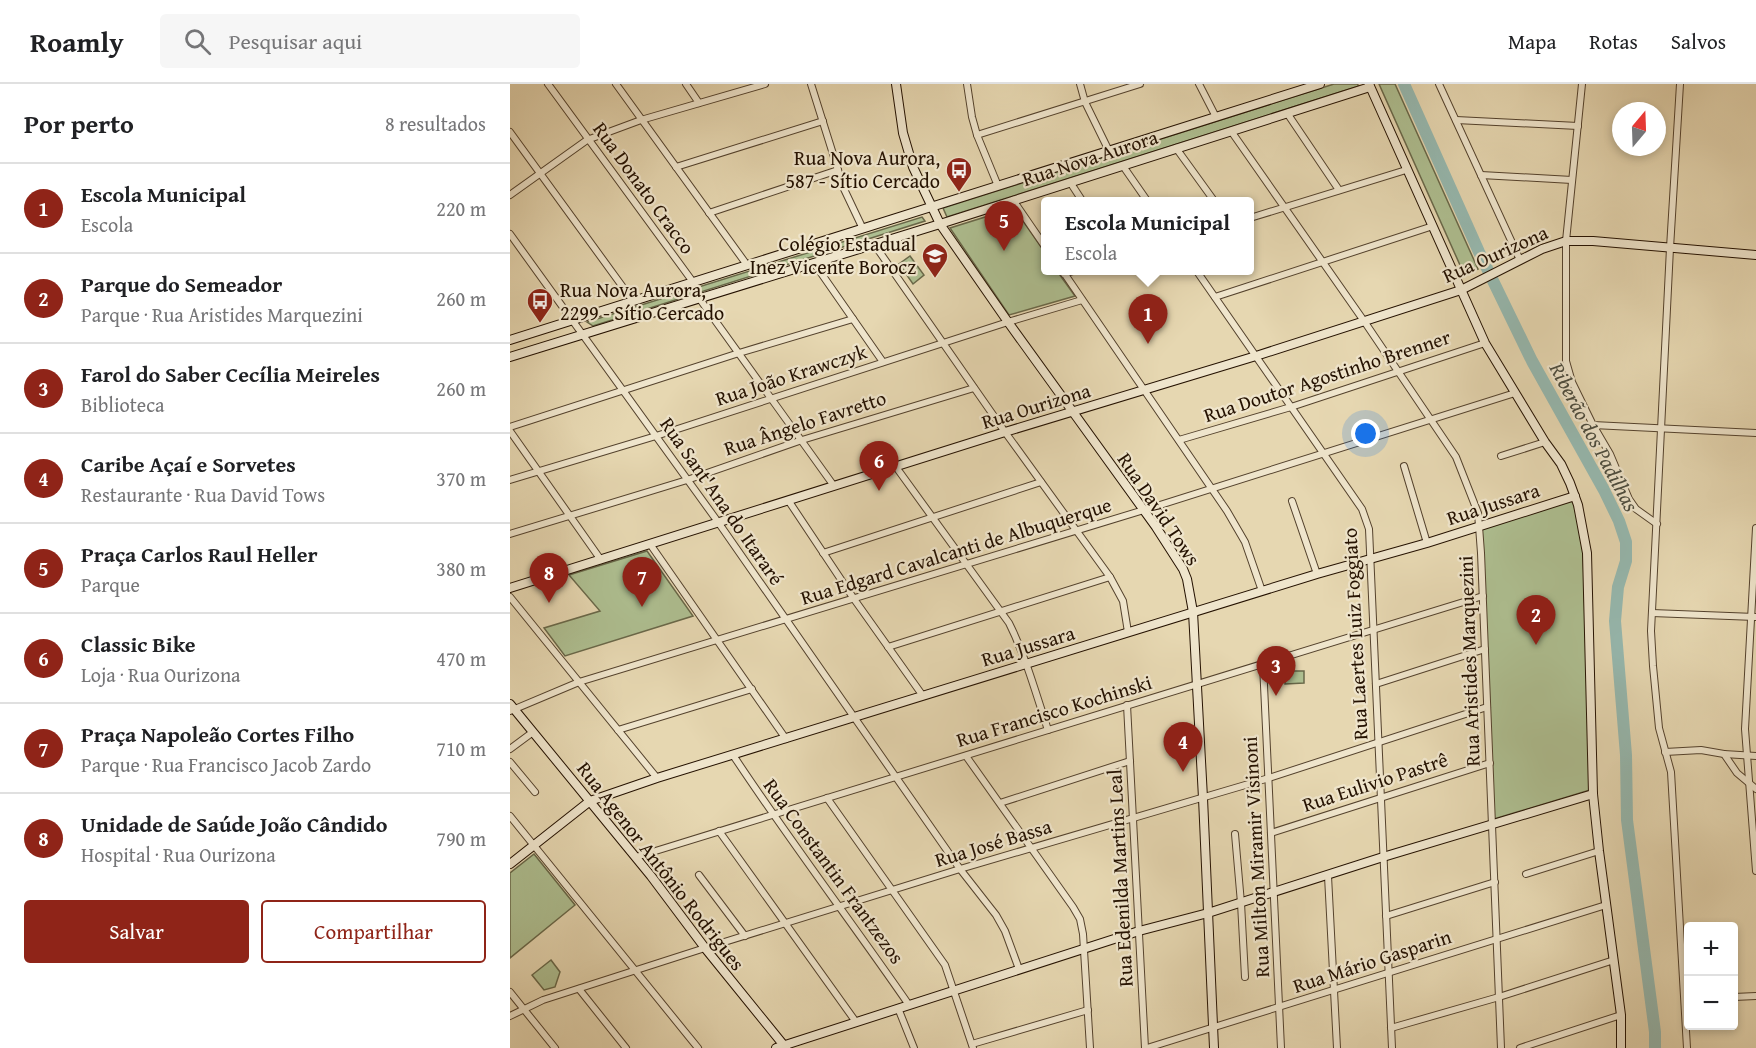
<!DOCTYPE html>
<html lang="pt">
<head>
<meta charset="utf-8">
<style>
	:root { --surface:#fff; --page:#f6f6f6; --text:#202124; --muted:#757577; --line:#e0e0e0; --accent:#8f2418 }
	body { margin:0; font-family:"Gentium Book Plus",serif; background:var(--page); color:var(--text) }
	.controls { position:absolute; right:18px; bottom:18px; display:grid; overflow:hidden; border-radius:6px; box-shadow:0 3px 9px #0003 }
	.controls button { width:54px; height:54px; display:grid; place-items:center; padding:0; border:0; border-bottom:2px solid var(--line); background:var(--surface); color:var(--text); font:30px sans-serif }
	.compass { position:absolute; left:1102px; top:18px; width:54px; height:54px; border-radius:50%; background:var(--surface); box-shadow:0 3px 9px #0003; rotate:19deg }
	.you { position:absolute; left:856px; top:350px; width:21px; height:21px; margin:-15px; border:4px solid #fff; border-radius:50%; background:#1a73e8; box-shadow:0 0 0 9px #1a73e833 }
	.badge { display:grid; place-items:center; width:39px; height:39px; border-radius:50%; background:var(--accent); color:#fff; font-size:20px; font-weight:700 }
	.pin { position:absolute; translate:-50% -50px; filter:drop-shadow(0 2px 3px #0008) }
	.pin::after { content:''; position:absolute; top:32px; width:21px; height:18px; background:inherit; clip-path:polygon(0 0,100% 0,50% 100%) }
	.popup { position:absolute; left:531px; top:113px; width:213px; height:78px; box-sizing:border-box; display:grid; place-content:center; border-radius:6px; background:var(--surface); filter:drop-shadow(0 2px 4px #0005); font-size:20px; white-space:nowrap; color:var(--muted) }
	.popup b { font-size:22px; color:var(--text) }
	.popup::after { content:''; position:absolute; left:50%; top:100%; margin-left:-12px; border:12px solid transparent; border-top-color:var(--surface) }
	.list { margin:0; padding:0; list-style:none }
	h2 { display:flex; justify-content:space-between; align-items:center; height:78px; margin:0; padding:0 24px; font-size:26px }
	h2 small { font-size:20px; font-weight:400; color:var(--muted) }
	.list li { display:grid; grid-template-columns:39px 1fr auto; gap:18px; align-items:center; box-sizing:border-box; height:90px; padding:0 24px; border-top:2px solid var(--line) }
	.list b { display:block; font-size:22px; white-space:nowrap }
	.list p { margin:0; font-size:20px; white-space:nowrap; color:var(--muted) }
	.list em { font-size:20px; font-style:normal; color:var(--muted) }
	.actions { display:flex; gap:12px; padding:18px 24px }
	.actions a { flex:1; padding:14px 0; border:2px solid var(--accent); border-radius:6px; text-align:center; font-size:21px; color:var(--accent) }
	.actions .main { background:var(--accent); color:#fff }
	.icon { flex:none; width:33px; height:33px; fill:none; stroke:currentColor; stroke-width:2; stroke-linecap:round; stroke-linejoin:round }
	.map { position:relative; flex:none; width:1246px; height:964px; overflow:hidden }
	header { display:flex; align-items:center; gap:36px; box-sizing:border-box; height:84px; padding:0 30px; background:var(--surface); border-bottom:2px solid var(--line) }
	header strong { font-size:28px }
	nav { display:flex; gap:33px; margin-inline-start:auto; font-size:21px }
	.search { width:420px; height:54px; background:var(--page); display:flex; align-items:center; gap:15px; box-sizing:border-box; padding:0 21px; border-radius:6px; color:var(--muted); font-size:22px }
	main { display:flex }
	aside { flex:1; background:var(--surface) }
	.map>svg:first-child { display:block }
	.green { fill:#aebf91; stroke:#696849; stroke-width:1.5 }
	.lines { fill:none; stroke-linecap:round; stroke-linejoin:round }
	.river { stroke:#96b9b0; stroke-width:12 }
	.street-casing { stroke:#54422d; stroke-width:8 }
	.secondary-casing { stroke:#241101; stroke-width:10 }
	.street { stroke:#efe5cc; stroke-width:6 }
	.secondary { stroke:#efe5cc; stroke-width:8 }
	.labels { text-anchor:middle; stroke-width:4.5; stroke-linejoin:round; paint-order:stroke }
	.poi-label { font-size:20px; fill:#241101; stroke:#efe5cc; text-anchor:end }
	.street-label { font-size:20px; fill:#241101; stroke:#efe5cc }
	.water-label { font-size:21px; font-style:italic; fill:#4c4c3e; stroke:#efe5cc }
</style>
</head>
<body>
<header>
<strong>Roamly</strong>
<div class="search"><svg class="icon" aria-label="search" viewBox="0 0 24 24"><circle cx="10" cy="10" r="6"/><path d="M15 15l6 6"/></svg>Pesquisar aqui</div>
<nav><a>Mapa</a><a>Rotas</a><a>Salvos</a></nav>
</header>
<main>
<aside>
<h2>Por perto<small>8 resultados</small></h2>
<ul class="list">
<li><span class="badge">1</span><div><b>Escola Municipal</b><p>Escola</p></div><em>220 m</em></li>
<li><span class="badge">2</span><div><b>Parque do Semeador</b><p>Parque · Rua Aristides Marquezini</p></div><em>260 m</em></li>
<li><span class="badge">3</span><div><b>Farol do Saber Cecília Meireles</b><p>Biblioteca</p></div><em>260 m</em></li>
<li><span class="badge">4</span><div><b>Caribe Açaí e Sorvetes</b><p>Restaurante · Rua David Tows</p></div><em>370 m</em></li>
<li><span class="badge">5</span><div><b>Praça Carlos Raul Heller</b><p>Parque</p></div><em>380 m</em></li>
<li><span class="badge">6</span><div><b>Classic Bike</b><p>Loja · Rua Ourizona</p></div><em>470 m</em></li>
<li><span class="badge">7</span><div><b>Praça Napoleão Cortes Filho</b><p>Parque · Rua Francisco Jacob Zardo</p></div><em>710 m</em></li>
<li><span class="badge">8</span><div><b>Unidade de Saúde João Cândido</b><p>Hospital · Rua Ourizona</p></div><em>790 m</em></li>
</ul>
<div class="actions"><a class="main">Salvar</a><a>Compartilhar</a></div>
</aside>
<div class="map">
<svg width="1246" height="964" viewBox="0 0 1246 964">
	<rect width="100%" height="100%" fill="#e6d7b1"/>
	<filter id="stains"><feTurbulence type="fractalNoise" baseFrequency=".00333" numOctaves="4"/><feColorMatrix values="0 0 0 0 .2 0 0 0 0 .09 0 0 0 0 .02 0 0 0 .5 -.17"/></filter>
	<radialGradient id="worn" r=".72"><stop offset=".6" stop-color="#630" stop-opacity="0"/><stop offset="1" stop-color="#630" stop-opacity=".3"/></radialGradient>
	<!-- green -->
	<g class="green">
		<polygon points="824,0 847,0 849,2 437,133 433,124"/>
		<polygon points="869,0 885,0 968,185 954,190"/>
		<polygon points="504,124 536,170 536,186 547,187 565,212 499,231 440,144"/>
		<polygon points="412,133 415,137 83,242 77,238"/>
		<polygon points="400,172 414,191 403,200 389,180"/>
		<polygon points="1063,416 1073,463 1080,706 984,735 972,444"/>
		<polygon points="137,467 183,532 55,572 34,544 90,527 59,491"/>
		<polygon points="775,587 794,587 794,599 775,600"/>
		<polygon points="24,770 65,821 0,874 0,789"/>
		<polygon points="41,876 50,888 45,903 34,906 22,891"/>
	</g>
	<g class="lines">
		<!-- river -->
		<polyline class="river" points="894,0 969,168 1022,277 1094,406 1109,437 1116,458 1116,477 1108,503 1105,537 1116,671 1117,736 1145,948 1145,964"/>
		<!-- street casing -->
		<g class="street-casing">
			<g id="street">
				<polyline points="38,0 183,198"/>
				<polyline points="106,0 237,181"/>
				<polyline points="176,0 189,19"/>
				<polyline points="301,0 334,105 353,145"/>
				<polyline points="457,0 462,33 467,51 488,102"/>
				<polyline points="570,0 575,18 599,67"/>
				<polyline points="689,0 706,33"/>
				<polyline points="929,0 1010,176"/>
				<polyline points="1072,0 1056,157 1056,277 1062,298 1083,341 1100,370 1119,415 1126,425 1147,440"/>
				<polyline points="1170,0 1160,164 1141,547 1143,582 1149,644 1161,688 1177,964"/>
				<polyline points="777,29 829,106"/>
				<polyline points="946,36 1068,42"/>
				<polyline points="721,47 854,237 946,373 968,429 971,469 991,964"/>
				<polyline points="0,48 123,217"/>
				<polyline points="467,51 630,0"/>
				<polyline points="666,64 705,118"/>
				<polyline points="613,82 638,118"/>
				<polyline points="166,83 313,37"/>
				<polyline points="971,91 1062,96"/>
				<polyline points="560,98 573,118"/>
				<polyline points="0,111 77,56 131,36 255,0"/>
				<polyline points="503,116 536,164"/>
				<polyline points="199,129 328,86"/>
				<polyline points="740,134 896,86"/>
				<polyline points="0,150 208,438 450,785 486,831 495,847 509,885"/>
				<polyline points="364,160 495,348 600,493 613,517 618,548"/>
				<polyline points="304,179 373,278"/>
				<polyline points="552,186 717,427 735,458 752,507"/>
				<polyline points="686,186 852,425 859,445 882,964"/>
				<polyline points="554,190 566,186"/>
				<polyline points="705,213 923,142"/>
				<polyline points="189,214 324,402"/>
				<polyline points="1083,341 1246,349"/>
				<polyline points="0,343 229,269 343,235"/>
				<polyline points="0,347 91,476"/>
				<polyline points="669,356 781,323 975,259"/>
				<polyline points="991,372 1035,358"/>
				<polyline points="894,382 917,459"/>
				<path d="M386,383L499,539C516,573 526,610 538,646"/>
				<polyline points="0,396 146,352 498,238 572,216"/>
				<polyline points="278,416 344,515 413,612"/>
				<polyline points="782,417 807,490"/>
				<polyline points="1246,444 1235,645 1246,787"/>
				<polyline points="0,450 177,396 292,356 464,304"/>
				<polyline points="140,460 276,655"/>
				<polyline points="313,469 531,398"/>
				<polyline points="0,513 147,694"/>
				<polyline points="1142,529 1245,533"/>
				<polyline points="378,563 600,493"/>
				<polyline points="753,580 771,964"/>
				<polyline points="866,600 975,565"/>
				<polyline points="617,621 635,964"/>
				<polyline points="0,627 69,598 634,426 1005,309"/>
				<polyline points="108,646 242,605"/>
				<polyline points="0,665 23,648"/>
				<polyline points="1155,668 1191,666 1214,670 1227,689 1246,705"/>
				<polyline points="1214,670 1246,672"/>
				<path d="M223,671C279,756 341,837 399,921"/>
				<polyline points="456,672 563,823 570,835 573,850 580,964"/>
				<polyline points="0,678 25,708"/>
				<polyline points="317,714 435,881 463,964"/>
				<polyline points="490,719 620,677"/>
				<polyline points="0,732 188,964"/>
				<polyline points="209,747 346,938"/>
				<polyline points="761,749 980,679"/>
				<polyline points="725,750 731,819 735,893"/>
				<polyline points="126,773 973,512"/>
				<polyline points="1016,790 1089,767"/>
				<polyline points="189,791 235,852"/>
				<polyline points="818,792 827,964"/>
				<polyline points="876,832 985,798"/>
				<polyline points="69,905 116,964"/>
				<polyline points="0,908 45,964"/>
				<polyline points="1224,913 1246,912"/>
				<polyline points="388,924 404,964"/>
				<polyline points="0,932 33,916 195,864 450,785 759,694 977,623"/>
				<polyline points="881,944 989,913 1104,876"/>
				<polyline points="462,960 578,926"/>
				<polyline points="637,964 1096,821"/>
				<polyline points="1010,964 1111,931"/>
			</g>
		</g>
		<!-- secondary casing -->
		<g class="secondary-casing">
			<g id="secondary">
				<polyline points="386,0 393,49 403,83 430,140 498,238 646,443 673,485 677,495 683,528 693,714 704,964"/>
				<polyline points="859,0 975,259 1035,358 1051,380 1060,399 1068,421 1077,469 1083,710 1089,767 1111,931 1111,964"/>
				<polyline points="0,256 810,0"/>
				<polyline points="0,273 430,140 860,3"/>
				<polyline points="0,504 495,348 746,272 951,206 1032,165 1056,157 1083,157 1246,171"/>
				<polyline points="0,620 141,792 195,864 276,964"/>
				<polyline points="0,780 80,717 147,694 807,490 917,459 1065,412"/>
				<polyline points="266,964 629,847 698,829 873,773 1083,710"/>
			</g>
		</g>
		<!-- street -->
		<use href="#street" class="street"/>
		<!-- secondary -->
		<use href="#secondary" class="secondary"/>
	</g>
	<!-- icons -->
	<defs>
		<g id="bus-pin" transform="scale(1.35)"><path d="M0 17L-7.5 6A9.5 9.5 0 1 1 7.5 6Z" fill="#8f2418" stroke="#efe5cc"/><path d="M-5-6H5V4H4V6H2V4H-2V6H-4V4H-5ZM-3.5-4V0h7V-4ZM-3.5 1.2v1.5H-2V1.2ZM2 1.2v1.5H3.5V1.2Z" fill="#fff"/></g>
		<g id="school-pin" transform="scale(1.35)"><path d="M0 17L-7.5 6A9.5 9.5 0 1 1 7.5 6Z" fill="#8f2418" stroke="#efe5cc"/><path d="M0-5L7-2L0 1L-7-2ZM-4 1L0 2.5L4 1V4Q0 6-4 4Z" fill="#fff"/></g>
	</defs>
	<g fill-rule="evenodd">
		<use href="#bus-pin" x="449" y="86"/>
		<use href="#school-pin" x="425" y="172"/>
		<use href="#bus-pin" x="30" y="217"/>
	</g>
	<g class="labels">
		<!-- poi labels -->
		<g class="poi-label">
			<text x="430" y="81">Rua Nova Aurora,<tspan x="430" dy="23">587 - Sítio Cercado</tspan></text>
			<text x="406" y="167">Colégio Estadual<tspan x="406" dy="23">Inez Vicente Borocz</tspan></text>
			<text x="50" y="213" text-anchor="start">Rua Nova Aurora,<tspan x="50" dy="23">2299 - Sítio Cercado</tspan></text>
		</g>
		<!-- street labels -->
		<g class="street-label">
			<text transform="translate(580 74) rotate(-18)" y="7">Rua Nova Aurora</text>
			<text transform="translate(134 104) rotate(54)" y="7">Rua Donato Cracco</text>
			<text transform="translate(985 170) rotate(-24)" y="7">Rua Ourizona</text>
			<text transform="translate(281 291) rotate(-18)" y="7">Rua João Krawczyk</text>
			<text transform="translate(817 292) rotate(-18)" y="7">Rua Doutor Agostinho Brenner</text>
			<text transform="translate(526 322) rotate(-17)" y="7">Rua Ourizona</text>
			<text transform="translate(295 339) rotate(-18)" y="7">Rua Ângelo Favretto</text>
			<text transform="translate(212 417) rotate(55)" y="7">Rua Sant'Ana do Itararé</text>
			<text transform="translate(983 420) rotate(-18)" y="7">Rua Jussara</text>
			<text transform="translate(649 425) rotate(56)" y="7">Rua David Tows</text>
			<text transform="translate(446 467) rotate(-17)" y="7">Rua Edgard Cavalcanti de Albuquerque</text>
			<text transform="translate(845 550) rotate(-93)" y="7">Rua Laertes Luiz Foggiato</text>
			<text transform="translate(518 562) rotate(-17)" y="7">Rua Jussara</text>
			<text transform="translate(959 577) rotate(-92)" y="7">Rua Aristides Marquezini</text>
			<text transform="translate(544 627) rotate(-17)" y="7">Rua Francisco Kochinski</text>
			<text transform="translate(865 698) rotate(-18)" y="7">Rua Eulivio Pastrê</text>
			<text transform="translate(483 759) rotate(-17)" y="7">Rua José Bassa</text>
			<text transform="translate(746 773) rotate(-93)" y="7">Rua Milton Miramir Visinoni</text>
			<text transform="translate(151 782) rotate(52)" y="7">Rua Agenor Antônio Rodrigues</text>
			<text transform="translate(324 787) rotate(54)" y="7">Rua Constantin Frantzezos</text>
			<text transform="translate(610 794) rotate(-93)" y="7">Rua Edenilda Martins Leal</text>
			<text transform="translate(862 877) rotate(-18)" y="7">Rua Mário Gasparin</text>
		</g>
		<!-- water labels -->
		<g class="water-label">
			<text transform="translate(1084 353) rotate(62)" y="7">Riberão dos Padilhas</text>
		</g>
	</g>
	<rect width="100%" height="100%" filter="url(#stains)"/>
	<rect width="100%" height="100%" fill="url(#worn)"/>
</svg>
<div class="controls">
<button>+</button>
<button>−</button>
</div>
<svg class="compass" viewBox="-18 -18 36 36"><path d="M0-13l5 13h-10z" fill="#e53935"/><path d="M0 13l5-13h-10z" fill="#757577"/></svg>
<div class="you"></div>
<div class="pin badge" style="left:638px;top:260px">1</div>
<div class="popup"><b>Escola Municipal</b>Escola</div>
<div class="pin badge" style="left:1026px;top:561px">2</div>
<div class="pin badge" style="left:766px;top:612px">3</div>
<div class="pin badge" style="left:673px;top:688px">4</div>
<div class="pin badge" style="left:494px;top:167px">5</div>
<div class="pin badge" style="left:369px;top:407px">6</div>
<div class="pin badge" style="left:132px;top:523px">7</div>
<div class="pin badge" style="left:39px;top:519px">8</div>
</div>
</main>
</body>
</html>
